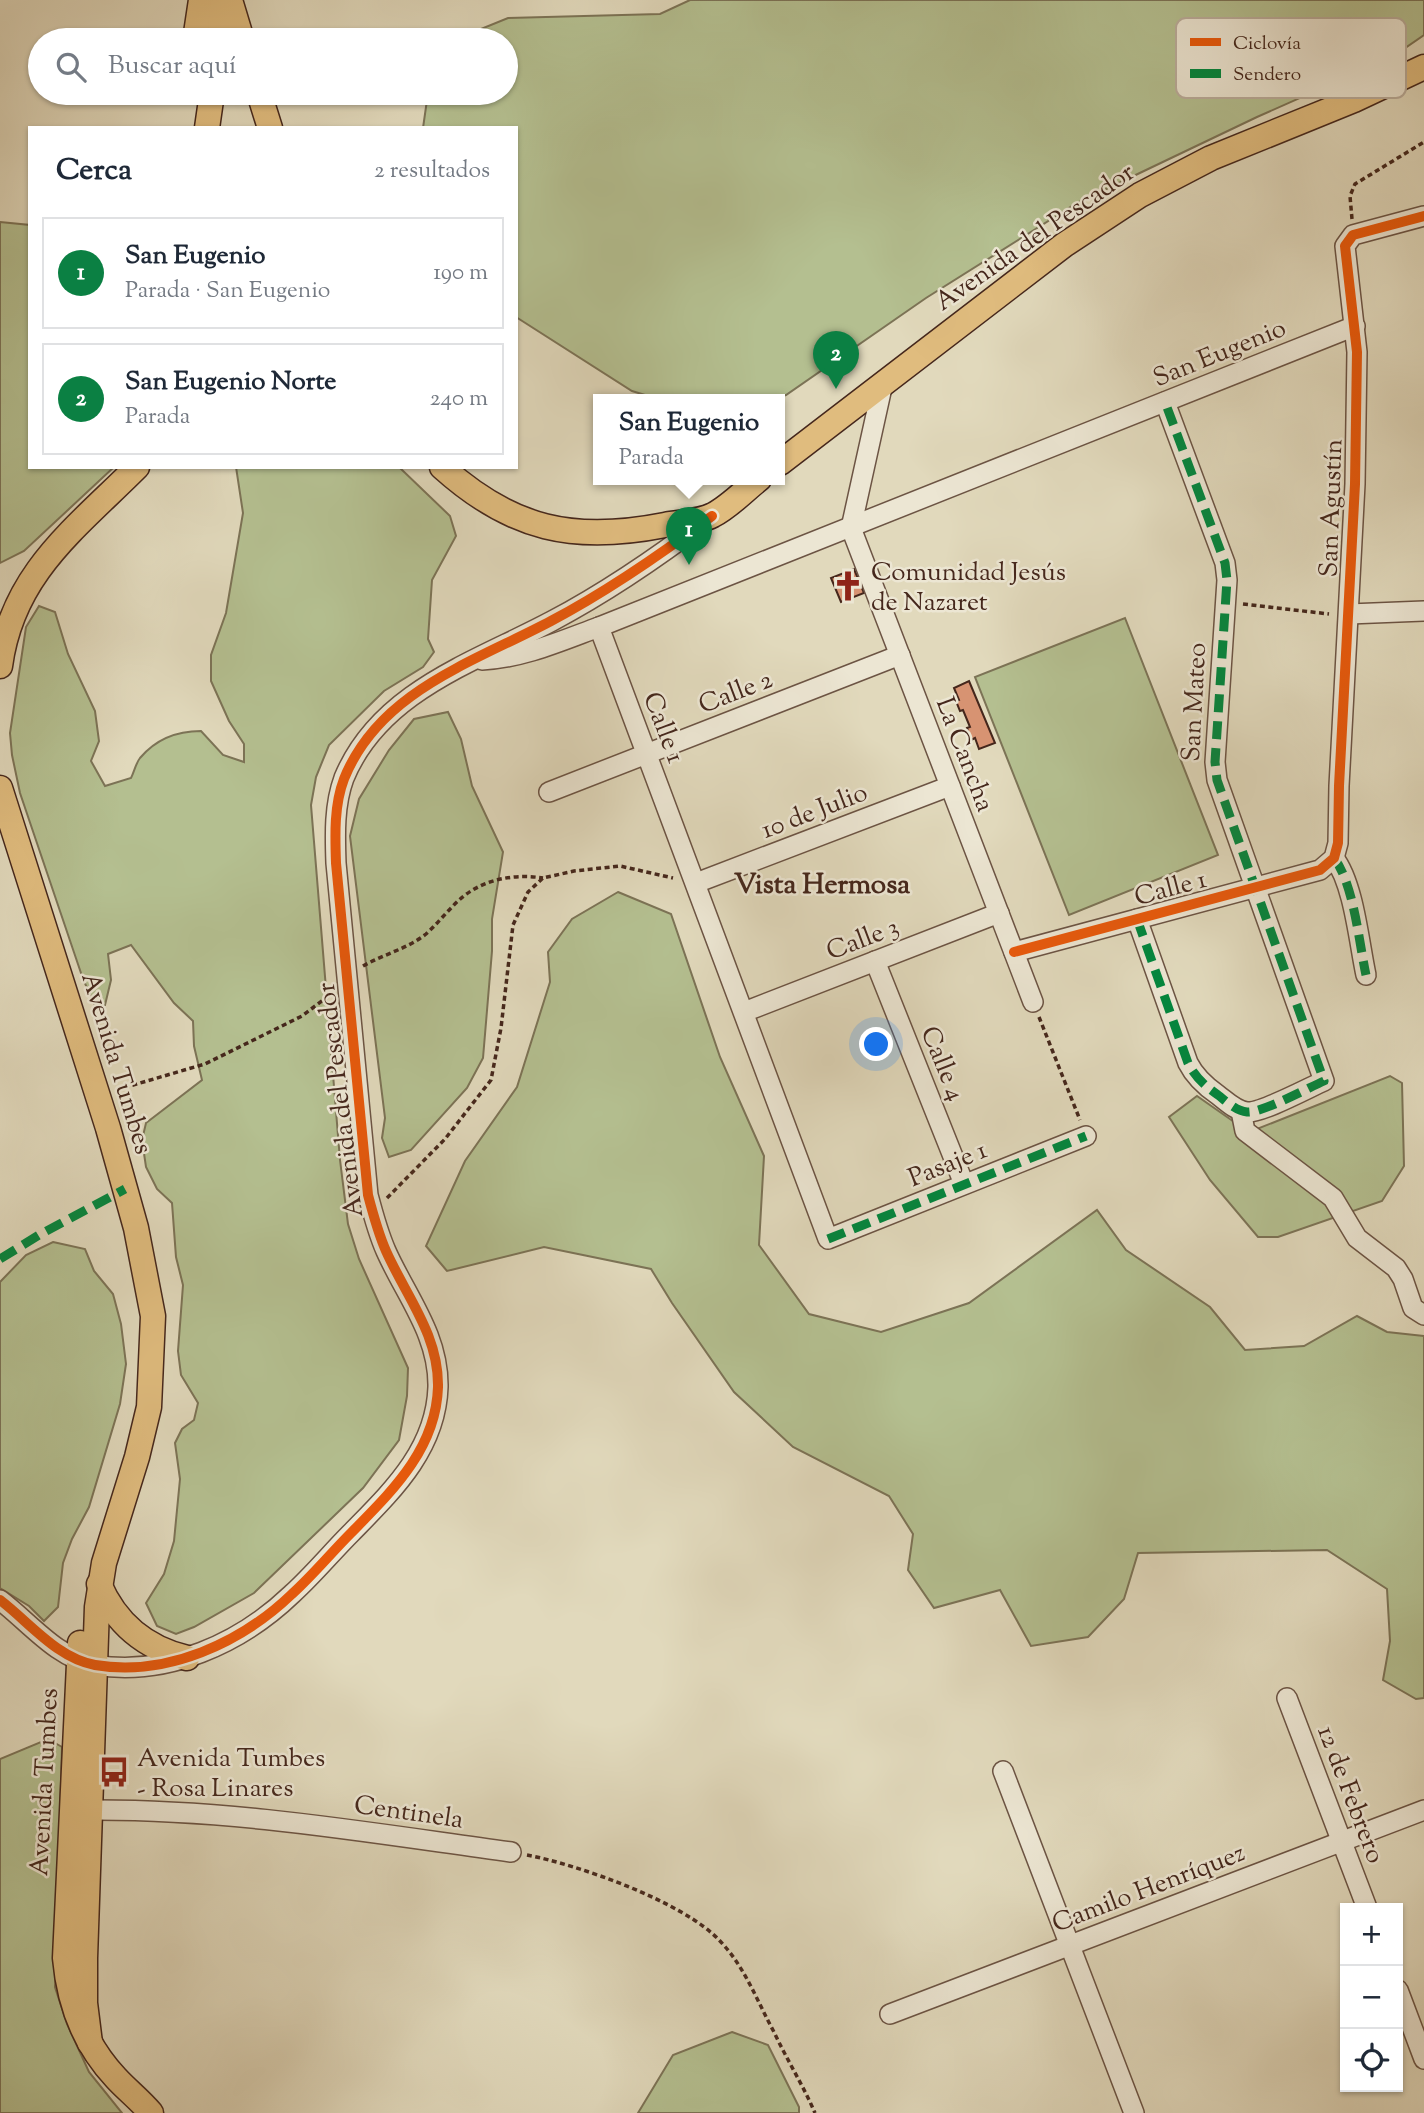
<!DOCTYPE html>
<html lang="es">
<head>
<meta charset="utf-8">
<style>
	:root { --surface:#fff; --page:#f2f2f3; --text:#1f2937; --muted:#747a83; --line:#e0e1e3; --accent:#0b8043 }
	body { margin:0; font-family:"Sorts Mill Goudy",serif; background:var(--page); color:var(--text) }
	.controls { position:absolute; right:21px; bottom:21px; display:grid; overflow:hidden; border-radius:0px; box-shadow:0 2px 5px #0004 }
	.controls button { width:63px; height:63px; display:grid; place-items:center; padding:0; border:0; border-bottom:2px solid var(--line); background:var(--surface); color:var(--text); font:35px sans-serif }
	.you { position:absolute; left:877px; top:1045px; width:24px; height:24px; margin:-18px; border:5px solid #fff; border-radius:50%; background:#1a73e8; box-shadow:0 0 0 10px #1a73e833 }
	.badge { display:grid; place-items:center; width:46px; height:46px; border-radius:50%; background:var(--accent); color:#fff; font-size:23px; font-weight:700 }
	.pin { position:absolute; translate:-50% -58px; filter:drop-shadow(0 2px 4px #0008) }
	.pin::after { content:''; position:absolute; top:37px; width:24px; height:21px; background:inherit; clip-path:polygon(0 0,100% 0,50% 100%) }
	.popup { position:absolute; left:593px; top:394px; width:192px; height:91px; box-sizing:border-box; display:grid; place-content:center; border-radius:0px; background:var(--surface); filter:drop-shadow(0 2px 5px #0005); font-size:23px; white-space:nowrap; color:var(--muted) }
	.popup b { font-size:26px; color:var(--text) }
	.popup::after { content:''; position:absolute; left:50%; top:100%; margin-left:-14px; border:14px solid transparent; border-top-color:var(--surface) }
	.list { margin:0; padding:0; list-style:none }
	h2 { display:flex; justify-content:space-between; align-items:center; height:91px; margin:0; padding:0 28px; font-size:30px }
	h2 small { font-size:23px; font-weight:400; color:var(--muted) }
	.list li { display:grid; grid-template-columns:46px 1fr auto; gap:21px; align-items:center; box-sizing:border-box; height:112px; margin:0 14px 14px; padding:0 14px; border:2px solid var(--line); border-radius:0px }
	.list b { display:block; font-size:26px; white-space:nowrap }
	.list p { margin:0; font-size:23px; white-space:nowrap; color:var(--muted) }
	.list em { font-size:23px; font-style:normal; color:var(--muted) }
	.icon { flex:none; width:38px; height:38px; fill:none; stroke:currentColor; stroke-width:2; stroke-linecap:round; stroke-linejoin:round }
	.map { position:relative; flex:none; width:1424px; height:2113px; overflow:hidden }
	.search { position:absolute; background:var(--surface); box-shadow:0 2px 5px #0004; left:28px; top:28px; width:490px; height:77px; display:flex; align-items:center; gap:18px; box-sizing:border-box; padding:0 24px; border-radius:38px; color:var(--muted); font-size:26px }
	.panel { position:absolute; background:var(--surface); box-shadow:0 2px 5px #0004; left:28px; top:126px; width:490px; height:343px; border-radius:0px }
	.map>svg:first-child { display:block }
	.green { fill:#b4bf90; stroke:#7c7356; stroke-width:2 }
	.building { fill:#d79372; stroke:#45271c; stroke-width:2 }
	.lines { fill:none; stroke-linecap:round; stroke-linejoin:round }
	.minor-casing { stroke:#6c5444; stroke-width:22 }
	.major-casing { stroke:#45271c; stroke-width:27 }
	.path { stroke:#45271c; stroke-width:3.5; stroke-dasharray:5 3.5; stroke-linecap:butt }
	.minor { stroke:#ece6d3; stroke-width:19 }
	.major { stroke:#e0bc7e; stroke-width:24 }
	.quiet { stroke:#00873e; stroke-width:9; stroke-dasharray:18 9; stroke-linecap:butt }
	.cycleway-casing { stroke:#ece6d3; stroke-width:15 }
	.cycleway { stroke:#e8590c; stroke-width:10 }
	.labels { text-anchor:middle; stroke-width:5; stroke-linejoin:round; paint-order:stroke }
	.street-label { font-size:26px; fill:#45271c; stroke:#ece6d3 }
	.poi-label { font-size:26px; fill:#45271c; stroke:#ece6d3; text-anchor:start }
	.neighbourhood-label { font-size:28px; font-weight:bold; fill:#45271c; stroke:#ece6d3 }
	.key { fill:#ece6d3; stroke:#baad9c; stroke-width:2 }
	.key-label { font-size:19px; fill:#45271c }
</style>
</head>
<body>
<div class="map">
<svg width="1424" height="2113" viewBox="0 0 1424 2113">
	<rect width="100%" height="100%" fill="#e1d9bc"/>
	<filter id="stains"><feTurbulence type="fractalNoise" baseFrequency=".00286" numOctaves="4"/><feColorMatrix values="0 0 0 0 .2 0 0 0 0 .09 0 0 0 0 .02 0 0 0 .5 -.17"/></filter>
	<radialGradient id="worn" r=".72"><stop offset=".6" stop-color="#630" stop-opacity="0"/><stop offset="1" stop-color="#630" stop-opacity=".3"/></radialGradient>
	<!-- green -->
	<g class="green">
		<polygon points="690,0 1424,0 1424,35 1392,57 1257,117 1077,203 926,298 786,395 773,399 658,399 632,391 516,317 516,128 423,128 428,93 506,93 506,40 454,40 508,18 660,14"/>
		<polygon points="0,222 30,225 30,467 114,467 24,551 0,563"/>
		<path d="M236,467H399L450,516L456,536L432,580L428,639L434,652L423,667L384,691L329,745L316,777L311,805L340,1160L348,1224L359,1259L408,1368L407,1396L399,1440L363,1488L254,1593L194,1627L176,1634L157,1626L146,1603L164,1574L174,1541L180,1479L175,1443L182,1429L194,1420L198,1403L181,1375L178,1351L183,1285L176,1257L172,1203L157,1189L146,1167L142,1140L146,1123L202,1080L194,1046L193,1021L174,1003L131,945L108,954L111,980L105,1005L95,1006L83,979L20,793L12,755L10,733L26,627L39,606L55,612L68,654L95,711L99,741L91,761L105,786L131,778C134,772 136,763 140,758C156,739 178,731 201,731L223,755L244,762V744L229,721L211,681V655L226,613L243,513Z"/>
		<polygon points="1125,618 1218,855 1069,915 975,677"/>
		<polygon points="448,712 461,739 472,786 503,852 492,919 492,951 483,1058 467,1088 411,1150 389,1157 382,1138 385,1118 350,836 359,799 389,750 414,719"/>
		<polygon points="618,892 671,914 720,1057 764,1156 759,1245 809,1314 881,1332 969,1303 1097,1210 1126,1250 1210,1307 1245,1350 1304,1346 1357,1316 1387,1332 1424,1336 1424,1698 1416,1699 1383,1680 1390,1641 1387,1589 1327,1550 1138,1553 1124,1599 1088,1637 1031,1646 1000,1590 934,1608 908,1570 913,1534 889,1496 793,1447 734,1392 672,1303 651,1269 544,1247 447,1271 426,1246 465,1161 517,1087 550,982 548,952 572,919"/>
		<polygon points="1390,1076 1402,1083 1404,1166 1382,1201 1278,1237 1258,1237 1210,1180 1169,1117 1197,1096 1237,1124 1252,1131"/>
		<polygon points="53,1242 85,1249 94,1271 113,1294 121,1324 126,1364 120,1404 89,1507 72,1539 63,1563 58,1607 44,1621 29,1606 0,1588 0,1282 26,1255"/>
		<polygon points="48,1739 62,1747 55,1987 67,2024 89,2072 122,2113 0,2113 0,1759"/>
		<polygon points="732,2032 768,2045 799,2107 799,2113 638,2113 673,2055"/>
	</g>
	<!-- building -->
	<g class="building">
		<polygon points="854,569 864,593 841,602 831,578"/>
		<polygon points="969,681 995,743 979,749 975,738 971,740 967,728 970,727 963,710 960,711 956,701 959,700 954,688"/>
	</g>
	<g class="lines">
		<!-- minor casing -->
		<g class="minor-casing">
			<g id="minor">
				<polyline points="883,383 851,528 1033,1002"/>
				<polyline points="1349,614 1424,611"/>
				<polyline points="599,627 828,1239 1086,1136"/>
				<path d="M482,660C523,658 561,641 599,627L1355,326"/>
				<polyline points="549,792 900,655"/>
				<path d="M1334,858C1354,884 1359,943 1366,975"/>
				<polyline points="696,883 950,786"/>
				<path d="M1137,919L1188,1063C1195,1077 1205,1086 1218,1095C1226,1101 1236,1111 1247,1112C1262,1113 1308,1088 1324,1081L1217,780L1215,762L1227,580L1225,563L1165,402"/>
				<polyline points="1014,952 1320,870 1334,858 1338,843 1339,786 1355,484 1357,352 1345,246 1353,235 1424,216"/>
				<polyline points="875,961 964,1184"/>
				<polyline points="744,1012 999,913"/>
				<polyline points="1241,1111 1245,1131 1333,1198 1357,1238 1396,1268 1403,1279 1413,1308 1424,1315"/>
				<path d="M0,1600C30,1623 57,1658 95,1665C167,1677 241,1643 292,1594C313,1575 331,1553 351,1533C391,1492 436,1450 438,1387C439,1335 406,1296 386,1251C378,1233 373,1214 368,1195L336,863C335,835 334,805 344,778C380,691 475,662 552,621C607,592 658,557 708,519"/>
				<polyline points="1287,1698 1367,1908"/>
				<polyline points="1003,1771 1134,2113"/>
				<path d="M90,1810C232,1809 371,1833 511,1852"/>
				<polyline points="1398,1990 1424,2059"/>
				<polyline points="890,2014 1424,1810"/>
			</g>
		</g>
		<!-- major casing -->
		<g class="major-casing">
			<g id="major">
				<polyline points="230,0 242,40"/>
				<polyline points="195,40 201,0"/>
				<polyline points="219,40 223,0"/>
				<polyline points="259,93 270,128"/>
				<polyline points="207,128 212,93"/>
				<polyline points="780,463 1064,245 1140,195 1211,158 1354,100 1424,67"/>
				<path d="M442,467C512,530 574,543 665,525C680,522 700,522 713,515C729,507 744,491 759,479"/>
				<path d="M0,666C12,574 75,529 137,467"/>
				<polyline points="0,788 108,1128 136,1228 153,1316 149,1407 137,1457 104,1563 97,1607 85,1958 85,2003 90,2043"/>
				<path d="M99,1584C116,1624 145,1648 187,1658"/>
				<path d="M80,1643L65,1958C69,2004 84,2044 116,2078C127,2090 140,2100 151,2113"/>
			</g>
		</g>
		<!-- path -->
		<g class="path">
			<polyline points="1352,219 1350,196 1355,184 1424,142"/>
			<polyline points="1243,604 1329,614"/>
			<path d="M363,966C384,954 407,949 426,934C436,925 444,915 453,906C476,881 509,873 543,878"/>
			<polyline points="1039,1017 1080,1120"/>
			<polyline points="116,1090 205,1064 302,1016 331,994"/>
			<polyline points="387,1198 445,1139 491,1080 501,1028 513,925 528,892 543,878 574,871 620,866 673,878"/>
			<path d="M527,1855C579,1865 684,1902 720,1941C745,1967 757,2001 774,2032C787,2060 803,2085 815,2113"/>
		</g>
		<!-- minor -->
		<use href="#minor" class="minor"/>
		<!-- major -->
		<use href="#major" class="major"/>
		<!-- quiet -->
		<g class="quiet">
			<path d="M1334,858C1354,884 1359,943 1366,975"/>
			<path d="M1137,919L1188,1063C1195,1077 1205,1086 1218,1095C1226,1101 1236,1111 1247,1112C1262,1113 1308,1088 1324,1081L1217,780L1215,762L1227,580L1225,563L1165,402"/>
			<polyline points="828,1239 1086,1136"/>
			<polyline points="0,1259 39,1235 125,1189"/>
		</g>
		<!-- cycleway casing -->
		<g class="cycleway-casing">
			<g id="cycleway">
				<polyline points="1014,952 1320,870 1334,858 1338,843 1339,786 1355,484 1357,352 1345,246 1353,235 1424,216"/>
				<path d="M0,1600C30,1623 57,1658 95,1665C167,1677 241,1643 292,1594C313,1575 331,1553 351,1533C391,1492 436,1450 438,1387C439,1335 406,1296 386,1251C378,1233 373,1214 368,1195L336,863C335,835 334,805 344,779C379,691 474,662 551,621C608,591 660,555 712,516"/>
			</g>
		</g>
		<!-- cycleway -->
		<use href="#cycleway" class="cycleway"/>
	</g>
	<!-- icons -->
	<defs>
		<g id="church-bare" transform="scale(2.415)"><path d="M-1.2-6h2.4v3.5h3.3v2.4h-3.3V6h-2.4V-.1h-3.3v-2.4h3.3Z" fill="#8f2418" stroke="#ece6d3" stroke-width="2.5" paint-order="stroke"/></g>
		<g id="bus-bare" transform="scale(2.415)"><path d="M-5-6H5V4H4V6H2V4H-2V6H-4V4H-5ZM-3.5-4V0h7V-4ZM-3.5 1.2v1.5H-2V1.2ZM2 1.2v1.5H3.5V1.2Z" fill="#8f2418" stroke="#ece6d3" stroke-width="2.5" paint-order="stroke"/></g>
	</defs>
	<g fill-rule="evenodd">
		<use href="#church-bare" x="848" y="586"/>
		<use href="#bus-bare" x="114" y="1772"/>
	</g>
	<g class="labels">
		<!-- street labels -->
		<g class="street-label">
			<text transform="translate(1034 236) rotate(-35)" y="9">Avenida del Pescador</text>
			<text transform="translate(1219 352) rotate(-22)" y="9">San Eugenio</text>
			<text transform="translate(1330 508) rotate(-88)" y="9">San Agustín</text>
			<text transform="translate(735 691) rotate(-21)" y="9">Calle 2</text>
			<text transform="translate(1193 702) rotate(-87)" y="9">San Mateo</text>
			<text transform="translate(665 727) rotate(69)" y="9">Calle 1</text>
			<text transform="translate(966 754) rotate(69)" y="9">La Cancha</text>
			<text transform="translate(814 810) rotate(-21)" y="9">10 de Julio</text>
			<text transform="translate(1170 887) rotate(-15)" y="9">Calle 1</text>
			<text transform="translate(862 938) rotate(-21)" y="9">Calle 3</text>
			<text transform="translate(118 1063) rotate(73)" y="9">Avenida Tumbes</text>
			<text transform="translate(944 1063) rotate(68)" y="9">Calle 4</text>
			<text transform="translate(339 1100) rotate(-97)" y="9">Avenida del Pescador</text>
			<text transform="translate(947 1163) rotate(-22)" y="9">Pasaje 1</text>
			<text transform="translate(43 1782) rotate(-87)" y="9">Avenida Tumbes</text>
			<text transform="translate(1352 1794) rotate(69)" y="9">12 de Febrero</text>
			<text transform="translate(409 1811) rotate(8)" y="9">Centinela</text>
			<text transform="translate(1148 1887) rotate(-21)" y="9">Camilo Henríquez</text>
		</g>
		<!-- poi labels -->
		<g class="poi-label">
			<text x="871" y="580">Comunidad Jesús<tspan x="871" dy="30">de Nazaret</tspan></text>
			<text x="137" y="1766">Avenida Tumbes<tspan x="137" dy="30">- Rosa Linares</tspan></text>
		</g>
		<!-- neighbourhood labels -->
		<g class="neighbourhood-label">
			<text x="822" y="893">Vista Hermosa</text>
		</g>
	</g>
	<!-- legend -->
	<rect x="1176" y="18" width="230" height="80" rx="10" class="key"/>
	<rect x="1190" y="38" width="31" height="8" fill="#e8590c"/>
	<rect x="1190" y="69" width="31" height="9" fill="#00873e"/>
	<g class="key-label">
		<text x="1233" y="49">Ciclovía</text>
		<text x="1233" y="80">Sendero</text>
	</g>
	<rect width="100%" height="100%" filter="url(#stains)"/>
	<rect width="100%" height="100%" fill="url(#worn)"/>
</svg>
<div class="controls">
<button>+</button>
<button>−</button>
<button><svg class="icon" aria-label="locate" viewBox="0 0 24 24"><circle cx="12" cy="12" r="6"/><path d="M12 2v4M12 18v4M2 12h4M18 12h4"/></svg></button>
</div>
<div class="you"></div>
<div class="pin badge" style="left:689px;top:565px">1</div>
<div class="popup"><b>San Eugenio</b>Parada</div>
<div class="pin badge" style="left:836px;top:389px">2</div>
<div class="search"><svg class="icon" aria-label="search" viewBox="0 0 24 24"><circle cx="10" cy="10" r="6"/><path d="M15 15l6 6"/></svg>Buscar aquí</div>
<section class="panel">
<h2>Cerca<small>2 resultados</small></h2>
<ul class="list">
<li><span class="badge">1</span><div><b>San Eugenio</b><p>Parada · San Eugenio</p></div><em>190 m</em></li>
<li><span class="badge">2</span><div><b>San Eugenio Norte</b><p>Parada</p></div><em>240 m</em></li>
</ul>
</section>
</div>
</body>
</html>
